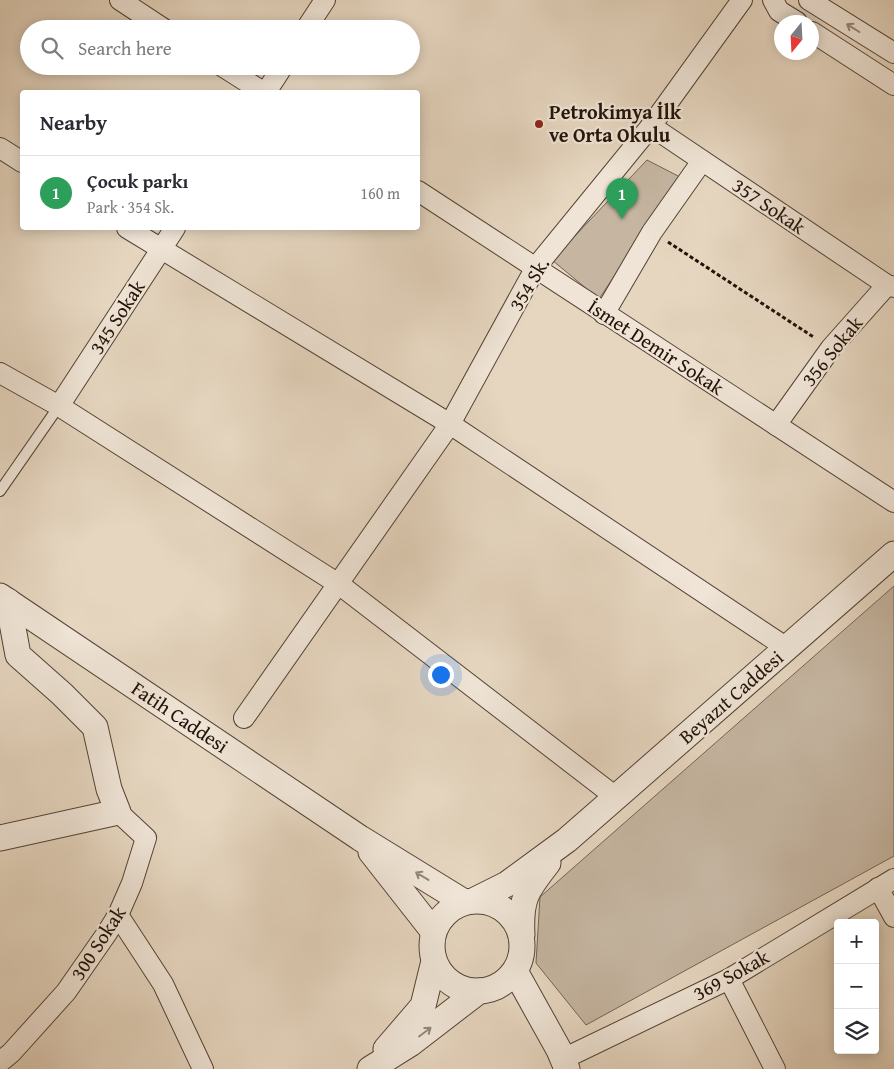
<!DOCTYPE html>
<html lang="en">
<head>
<meta charset="utf-8">
<style>
	:root { --surface:#fff; --page:#f2f2f3; --text:#2b2b33; --muted:#7c7c81; --line:#e1e1e2; --accent:#8f2418 }
	body { margin:0; font-family:"Gentium Book Plus",serif; background:var(--page); color:var(--text) }
	.controls { position:absolute; right:15px; bottom:15px; display:grid; overflow:hidden; border-radius:5px; box-shadow:0 2px 12px #0003 }
	.controls button { width:45px; height:45px; display:grid; place-items:center; padding:0; border:0; border-bottom:1px solid var(--line); background:var(--surface); color:var(--text); font:25px sans-serif }
	.compass { position:absolute; left:774px; top:15px; width:45px; height:45px; border-radius:50%; background:var(--surface); box-shadow:0 2px 12px #0003; rotate:198deg }
	.you { position:absolute; left:440px; top:674px; width:18px; height:18px; margin:-12px; border:4px solid #fff; border-radius:50%; background:#1a73e8; box-shadow:0 0 0 8px #1a73e833 }
	.badge { display:grid; place-items:center; width:32px; height:32px; border-radius:50%; background:var(--accent); color:#fff; font-size:16px; font-weight:700 }
	.pin { position:absolute; translate:-50% -41px; filter:drop-shadow(0 1px 2px #0008) }
	.pin::after { content:''; position:absolute; top:26px; width:18px; height:15px; background:inherit; clip-path:polygon(0 0,100% 0,50% 100%) }
	.list { margin:0; padding:0; list-style:none }
	h2 { display:flex; justify-content:space-between; align-items:center; height:65px; margin:0; padding:0 20px; font-size:21px }
	h2 small { font-size:16px; font-weight:400; color:var(--muted) }
	.list li { display:grid; grid-template-columns:32px 1fr auto; gap:15px; align-items:center; box-sizing:border-box; height:75px; padding:0 20px; border-top:1px solid var(--line) }
	.list b { display:block; font-size:19px; white-space:nowrap }
	.list p { margin:0; font-size:16px; white-space:nowrap; color:var(--muted) }
	.list em { font-size:16px; font-style:normal; color:var(--muted) }
	.icon { flex:none; width:28px; height:28px; fill:none; stroke:currentColor; stroke-width:2; stroke-linecap:round; stroke-linejoin:round }
	.map { position:relative; flex:none; width:894px; height:1069px; overflow:hidden }
	.search { position:absolute; background:var(--surface); box-shadow:0 2px 12px #0003; left:20px; top:20px; width:400px; height:55px; display:flex; align-items:center; gap:12px; box-sizing:border-box; padding:0 18px; border-radius:28px; color:var(--muted); font-size:19px }
	.panel { position:absolute; background:var(--surface); box-shadow:0 2px 12px #0003; left:20px; top:90px; width:400px; height:140px; border-radius:5px }
	.map>svg:first-child { display:block }
	.green { fill:#c5b5a1; stroke:#746454 }
	.lines { fill:none; stroke-linecap:round; stroke-linejoin:round }
	.service-casing { stroke:#534335; stroke-width:12 }
	.minor-casing { stroke:#534335; stroke-width:22 }
	.tertiary-casing { stroke:#534335; stroke-width:27 }
	.path { stroke:#221207; stroke-width:3; stroke-dasharray:4 2.5; stroke-linecap:butt }
	.service { stroke:#efe4d6; stroke-width:10 }
	.minor { stroke:#efe4d6; stroke-width:20 }
	.tertiary { stroke:#efe4d6; stroke-width:25 }
	.oneway { stroke:#938679 }
	.poi-dot { fill:#8f2418; stroke:#efe4d6; stroke-width:2 }
	.labels { text-anchor:middle; stroke-width:4.5; stroke-linejoin:round; paint-order:stroke }
	.poi-label { font-size:20px; font-weight:bold; fill:#221207; stroke:#efe4d6; text-anchor:start }
	.street-label { font-size:20px; fill:#221207; stroke:#efe4d6 }
</style>
</head>
<body>
<div class="map">
<svg width="894" height="1069" viewBox="0 0 894 1069">
	<rect width="100%" height="100%" fill="#e6d6c0"/>
	<filter id="stains"><feTurbulence type="fractalNoise" baseFrequency=".004" numOctaves="4"/><feColorMatrix values="0 0 0 0 .2 0 0 0 0 .09 0 0 0 0 .02 0 0 0 .5 -.17"/></filter>
	<radialGradient id="worn" r=".72"><stop offset=".6" stop-color="#630" stop-opacity="0"/><stop offset="1" stop-color="#630" stop-opacity=".3"/></radialGradient>
	<!-- green -->
	<g class="green">
		<polygon points="647,160 680,177 599,299 552,260"/>
		<polygon points="894,586 894,856 586,1025 536,963 540,897"/>
	</g>
	<g class="lines">
		<!-- service casing -->
		<g class="service-casing">
			<polyline id="service" points="0,491 59,406"/>
		</g>
		<!-- minor casing -->
		<g class="minor-casing">
			<g id="minor">
				<polyline points="120,0 164,29"/>
				<polyline points="773,0 779,11 797,22"/>
				<polyline points="809,0 894,53"/>
				<polyline points="306,29 325,0"/>
				<polyline points="812,32 894,85"/>
				<polyline points="222,66 263,92"/>
				<polyline points="266,92 283,66"/>
				<polyline points="651,126 887,285"/>
				<polyline points="0,148 22,162"/>
				<polyline points="418,191 894,502"/>
				<polyline points="127,228 450,424 787,648"/>
				<polyline points="604,314 652,232 702,161"/>
				<polyline points="0,373 59,406 340,585 617,798"/>
				<polyline points="59,406 175,228"/>
				<polyline points="776,425 831,348 887,285 894,287"/>
				<polyline points="244,718 450,424 536,267 651,126 742,0"/>
				<polyline points="878,888 894,917"/>
				<polyline points="118,915 163,984 203,1069"/>
				<polyline points="729,979 775,1069"/>
				<polyline points="563,1059 729,979 894,879"/>
				<polyline points="0,1062 11,1053 66,992 107,933 118,915 132,883 146,838 118,812"/>
			</g>
		</g>
		<!-- tertiary casing -->
		<g class="tertiary-casing">
			<g id="tertiary">
				<polyline points="0,596 360,838 464,902"/>
				<polyline points="0,838 118,812 109,789 95,727 62,694 18,655 8,601"/>
				<polyline points="371,852 433,931"/>
				<polyline points="475,900 507,884 567,840 894,554"/>
				<circle cx="477" cy="946" r="45"/>
				<path d="M522,935C520,899 526,891 548,863"/>
				<polyline points="515,971 559,1050 567,1069"/>
				<polyline points="386,1049 423,1006 434,961"/>
				<polyline points="370,1069 410,1044 479,991"/>
			</g>
		</g>
		<!-- path -->
		<polyline class="path" points="668,242 815,338"/>
		<!-- service -->
		<use href="#service" class="service"/>
		<!-- minor -->
		<use href="#minor" class="minor"/>
		<!-- tertiary -->
		<use href="#tertiary" class="tertiary"/>
	</g>
	<!-- one-way arrows -->
	<defs><path id="oneway-shaft" d="M-6 0H5M1.5-3L5.5 0L1.5 3" fill="none" stroke-width="1.6" stroke-linecap="round" stroke-linejoin="round" transform="scale(1.25)"/></defs>
	<g class="oneway">
		<use href="#oneway-shaft" transform="translate(853 28) rotate(-148)"/>
		<use href="#oneway-shaft" transform="translate(422 876) rotate(-149)"/>
		<use href="#oneway-shaft" transform="translate(425 1032) rotate(-37)"/>
	</g>
	<!-- markers -->
	<circle class="poi-dot" cx="539" cy="124" r="5"/>
	<g class="labels">
		<!-- poi labels -->
		<g class="poi-label">
			<text x="549" y="119">Petrokimya İlk<tspan x="549" dy="23">ve Orta Okulu</tspan></text>
		</g>
		<!-- street labels -->
		<g class="street-label">
			<text transform="translate(769 206) rotate(34)" y="7">357 Sokak</text>
			<text transform="translate(529 284) rotate(-59)" y="7">354 Sk.</text>
			<text transform="translate(117 317) rotate(-57)" y="7">345 Sokak</text>
			<text transform="translate(656 347) rotate(33)" y="7">İsmet Demir Sokak</text>
			<text transform="translate(832 351) rotate(-51)" y="7">356 Sokak</text>
			<text transform="translate(731 697) rotate(-41)" y="7">Beyazıt Caddesi</text>
			<text transform="translate(180 717) rotate(34)" y="7">Fatih Caddesi</text>
			<text transform="translate(98 943) rotate(-57)" y="7">300 Sokak</text>
			<text transform="translate(731 975) rotate(-29)" y="7">369 Sokak</text>
		</g>
	</g>
	<rect width="100%" height="100%" filter="url(#stains)"/>
	<rect width="100%" height="100%" fill="url(#worn)"/>
</svg>
<div class="controls">
<button>+</button>
<button>−</button>
<button><svg class="icon" aria-label="layers" viewBox="0 0 24 24"><path d="M12 4l9 5-9 5-9-5zM3 14l9 5 9-5"/></svg></button>
</div>
<svg class="compass" viewBox="-18 -18 36 36"><path d="M0-13l5 13h-10z" fill="#e53935"/><path d="M0 13l5-13h-10z" fill="#7c7c81"/></svg>
<div class="you"></div>
<div class="pin badge" style="left:622px;top:219px;background:#2e9e5b">1</div>
<div class="search"><svg class="icon" aria-label="search" viewBox="0 0 24 24"><circle cx="10" cy="10" r="6"/><path d="M15 15l6 6"/></svg>Search here</div>
<section class="panel">
<h2>Nearby<small></small></h2>
<ul class="list">
<li><span class="badge" style="background:#2e9e5b">1</span><div><b>Çocuk parkı</b><p>Park · 354 Sk.</p></div><em>160 m</em></li>
</ul>
</section>
</div>
</body>
</html>
